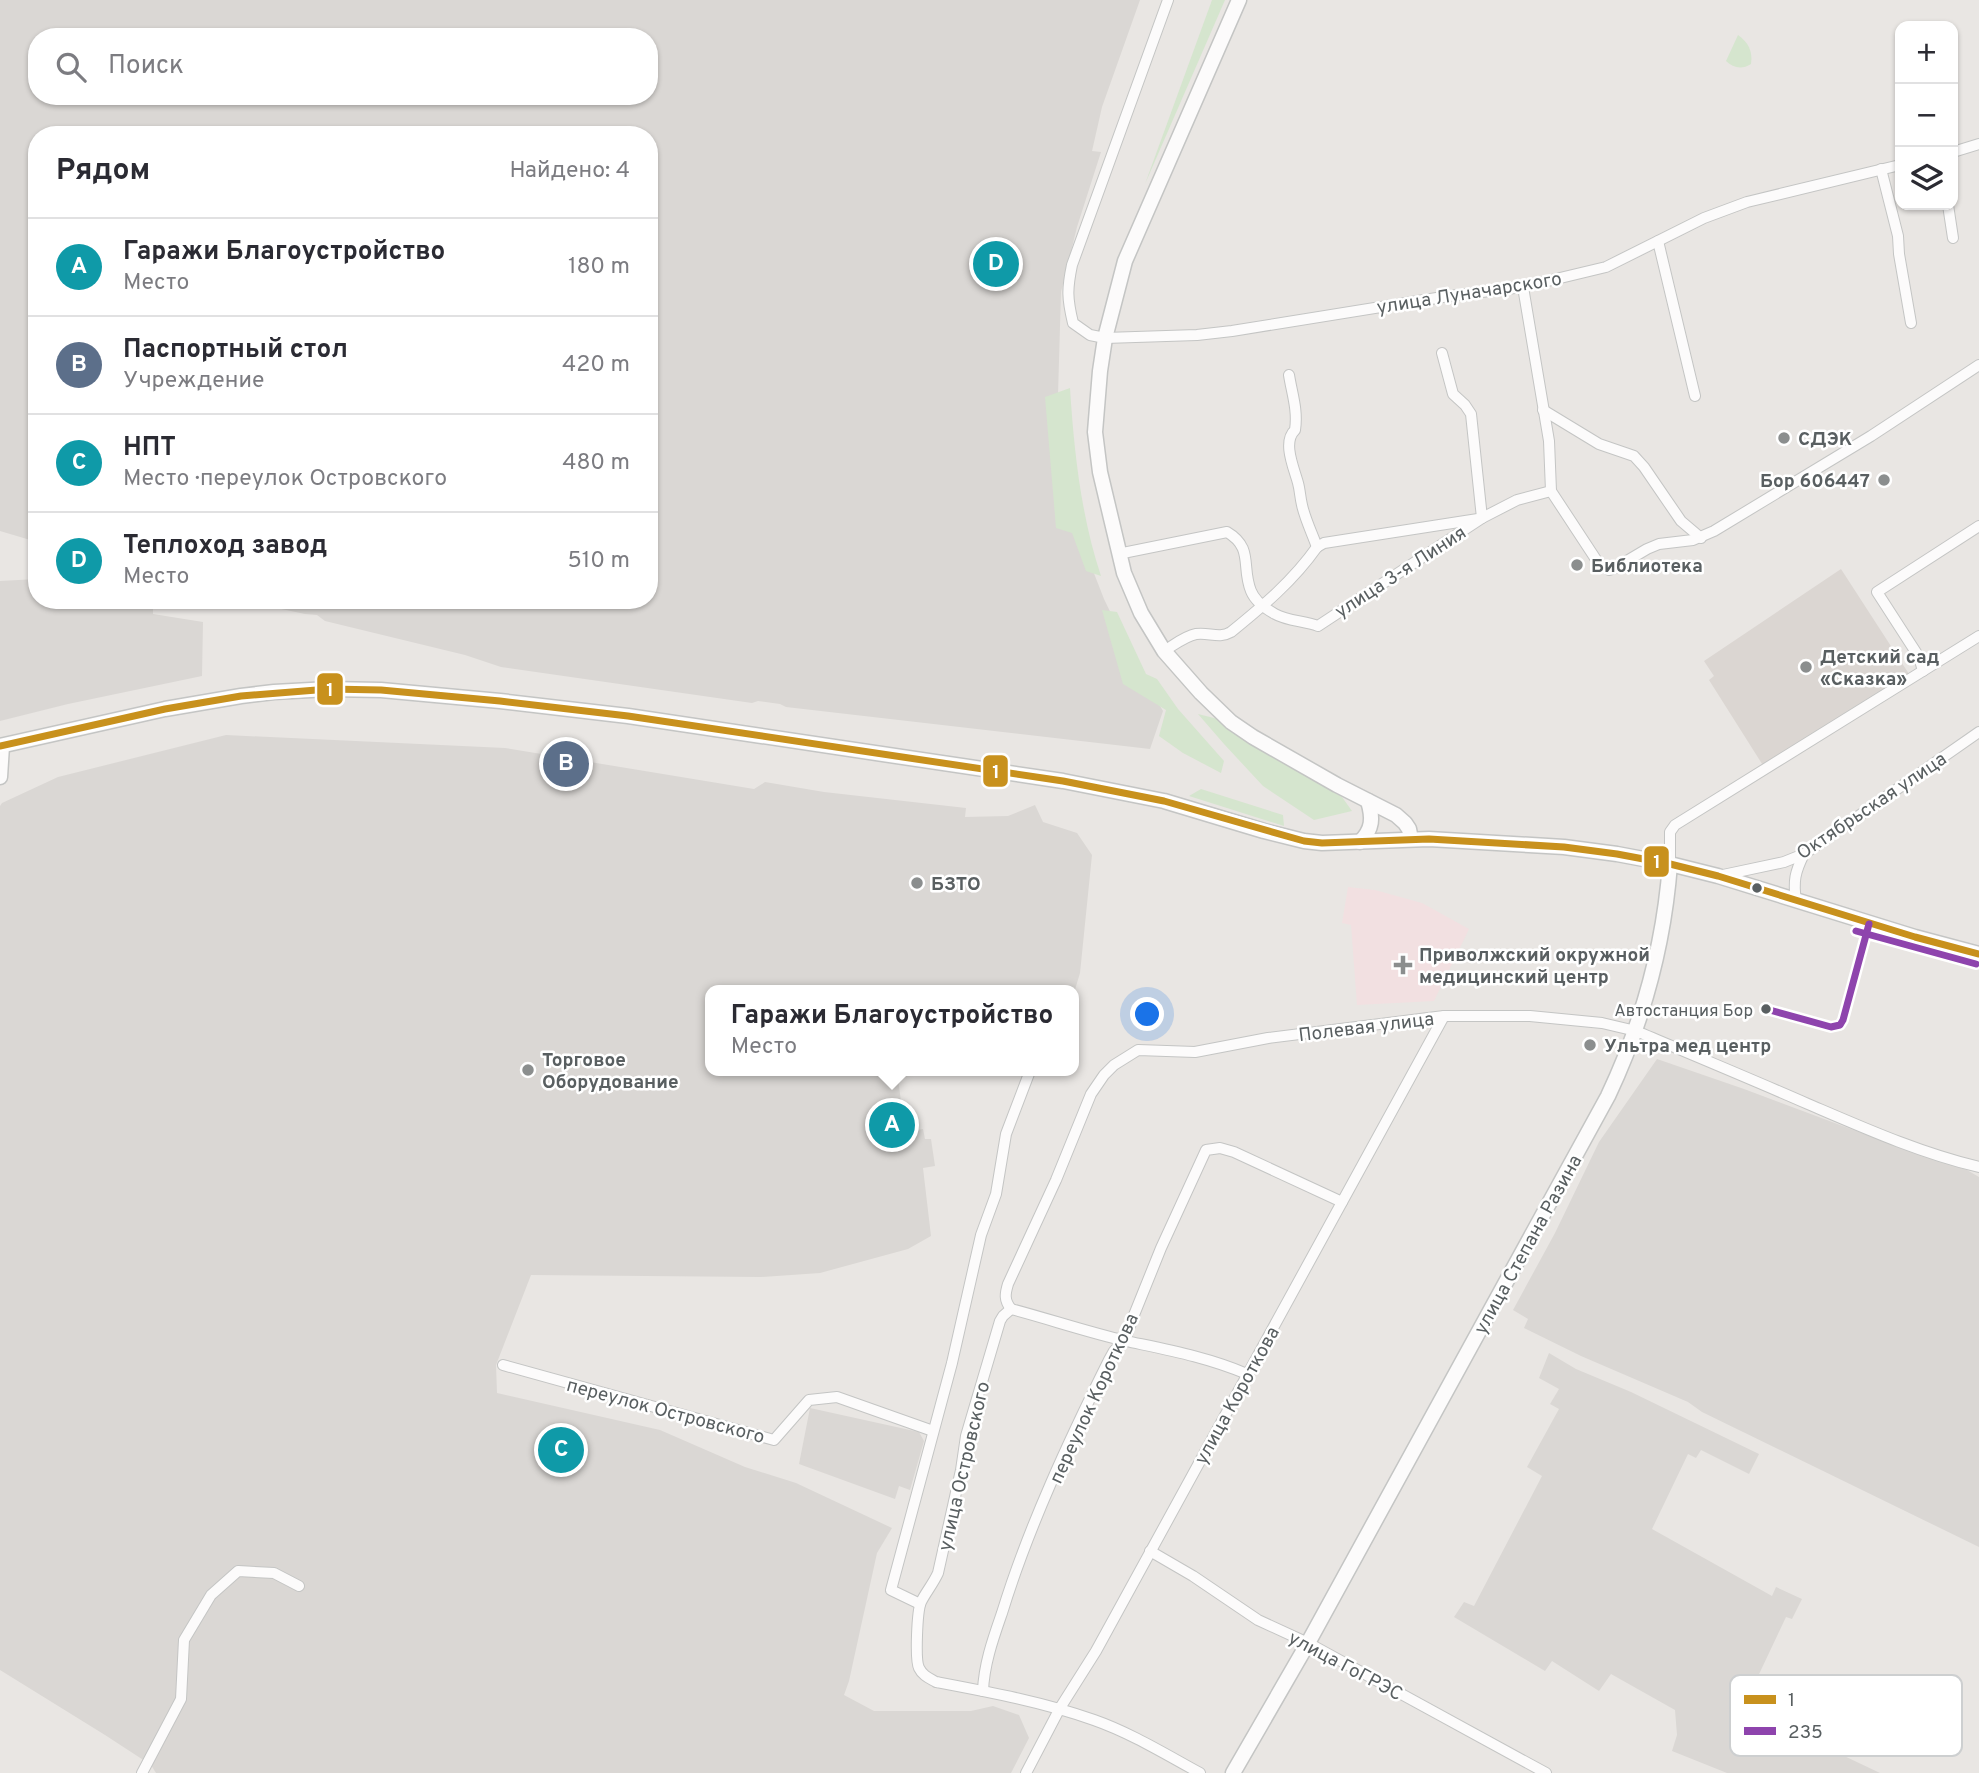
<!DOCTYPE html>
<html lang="ru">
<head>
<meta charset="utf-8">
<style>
	:root { --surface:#fff; --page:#f7f7f7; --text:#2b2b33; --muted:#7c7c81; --line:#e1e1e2; --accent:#8b8e8e }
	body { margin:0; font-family:Overpass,sans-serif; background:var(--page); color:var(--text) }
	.controls { position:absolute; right:21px; top:21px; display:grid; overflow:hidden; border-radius:14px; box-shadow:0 2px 5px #0004 }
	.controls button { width:63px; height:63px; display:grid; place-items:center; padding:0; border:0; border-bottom:2px solid var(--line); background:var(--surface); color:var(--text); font:35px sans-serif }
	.you { position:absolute; left:1148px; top:1015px; width:24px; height:24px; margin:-18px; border:5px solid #fff; border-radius:50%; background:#1a73e8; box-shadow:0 0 0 10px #1a73e833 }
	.badge { display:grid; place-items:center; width:46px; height:46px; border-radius:50%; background:var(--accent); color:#fff; font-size:23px; font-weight:700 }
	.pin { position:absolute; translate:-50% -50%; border:4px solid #fff; box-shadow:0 2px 7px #0006 }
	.popup { position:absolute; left:705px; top:985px; width:374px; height:91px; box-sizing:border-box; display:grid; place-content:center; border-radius:14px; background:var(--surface); filter:drop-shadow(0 2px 5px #0005); font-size:23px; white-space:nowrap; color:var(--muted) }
	.popup b { font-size:26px; color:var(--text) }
	.popup::after { content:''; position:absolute; left:50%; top:100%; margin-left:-14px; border:14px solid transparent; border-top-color:var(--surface) }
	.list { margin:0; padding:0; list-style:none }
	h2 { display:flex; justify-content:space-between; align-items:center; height:91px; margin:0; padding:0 28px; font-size:30px }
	h2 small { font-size:23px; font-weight:400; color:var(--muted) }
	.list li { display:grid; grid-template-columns:46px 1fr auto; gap:21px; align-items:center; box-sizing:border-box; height:98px; padding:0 28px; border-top:2px solid var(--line) }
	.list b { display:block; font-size:26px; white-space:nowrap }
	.list p { margin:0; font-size:23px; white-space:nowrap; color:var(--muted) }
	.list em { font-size:23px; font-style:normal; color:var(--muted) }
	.icon { flex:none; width:38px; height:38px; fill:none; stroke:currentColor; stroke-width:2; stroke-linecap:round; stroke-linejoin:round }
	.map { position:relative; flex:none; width:1979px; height:1773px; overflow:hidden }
	.search { position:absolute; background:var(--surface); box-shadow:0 2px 5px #0004; left:28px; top:28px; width:630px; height:77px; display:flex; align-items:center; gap:18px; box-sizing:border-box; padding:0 24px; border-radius:28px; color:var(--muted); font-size:26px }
	.panel { position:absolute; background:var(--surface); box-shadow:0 2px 5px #0004; left:28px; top:126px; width:630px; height:483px; border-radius:28px }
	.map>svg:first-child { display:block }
	.industrial { fill:#dad7d4; fill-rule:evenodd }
	.education { fill:#dbd6d2 }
	.medical { fill:#f2e0e1 }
	.green { fill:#d5e5ce }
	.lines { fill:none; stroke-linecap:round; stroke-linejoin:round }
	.street-casing { stroke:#c4c5c4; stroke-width:12 }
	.secondary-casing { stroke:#c4c5c4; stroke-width:17 }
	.street { stroke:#fcfbfb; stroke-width:10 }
	.secondary { stroke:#fcfbfb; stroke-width:14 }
	.bus-1-casing { stroke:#fff; stroke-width:12 }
	.bus-2-casing { stroke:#fff; stroke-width:12 }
	.bus-1 { stroke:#c8911d; stroke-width:7 }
	.bus-2 { stroke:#8e44ad; stroke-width:7 }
	.poi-dot { fill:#8b8e8e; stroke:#fff; stroke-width:2.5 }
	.bus-dot { fill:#595f61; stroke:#fff; stroke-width:2.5 }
	.labels { text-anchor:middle; stroke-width:5; stroke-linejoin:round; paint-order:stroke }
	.bus-label { font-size:17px; fill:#595f61; stroke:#fff; text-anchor:end }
	.street-label { font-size:19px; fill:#595f61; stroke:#fff }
	.poi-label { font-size:19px; font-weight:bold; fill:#595f61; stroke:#fff; text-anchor:start }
	.key { fill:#fff; stroke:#cdcfd0; stroke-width:2 }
	.key-label { font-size:19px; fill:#595f61 }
	.line-badge { stroke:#fff; stroke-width:2.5 }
	.badge-label { font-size:19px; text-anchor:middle; font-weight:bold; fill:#fff }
</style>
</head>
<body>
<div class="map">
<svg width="1979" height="1773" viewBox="0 0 1979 1773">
	<rect width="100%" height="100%" fill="#e9e6e3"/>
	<!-- industrial -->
	<g class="industrial">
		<path d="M0,0H1140L1102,107L1092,151L1101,152L1077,227L1061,292L1058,395L1081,540L1104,599L1133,659L1163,711L1150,749L786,707L780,704L758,701L752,703L501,667L465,655L325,621L317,615L305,614L239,600H649V135H37V542L0,531ZM37,37H649V96H37Z"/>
		<polygon points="37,579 37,600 127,600 153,607 153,614 203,622 202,676 68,704 0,721 0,581"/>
		<polygon points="226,735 505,748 754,789 765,782 824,792 966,808 965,817 1008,816 1035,805 1043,822 1077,833 1092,855 1080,973 1074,993 1074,990 710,990 710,1071 897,1071 905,1132 923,1129 925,1139 931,1139 935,1166 923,1168 931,1236 908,1249 820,1273 761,1277 531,1275 496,1365 497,1393 660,1430 745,1467 796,1483 892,1528 877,1553 849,1681 844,1695 874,1711 971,1711 993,1706 1019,1715 1029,1738 1011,1773 156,1773 151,1765 105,1735 0,1670 0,806 2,803 58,777"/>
		<polygon points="1657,1059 1744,1089 1915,1153 1967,1170 1979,1177 1979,1547 1702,1412 1688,1402 1581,1356 1524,1328 1528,1319 1513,1310 1555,1233 1599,1142"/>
		<polygon points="1549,1353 1576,1369 1631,1392 1759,1454 1749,1474 1701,1450 1696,1458 1688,1454 1652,1529 1772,1596 1776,1587 1802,1599 1792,1619 1786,1617 1743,1708 1880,1773 1727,1773 1672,1751 1677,1735 1675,1710 1611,1674 1599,1691 1552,1661 1545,1671 1454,1617 1464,1602 1474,1606 1542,1476 1527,1467 1559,1409 1550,1404 1559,1389 1539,1378"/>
		<polygon points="810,1408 919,1432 924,1441 910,1490 899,1486 895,1499 799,1464"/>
	</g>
	<!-- education -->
	<polygon class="education" points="1841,569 1909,674 1764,767 1709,680 1714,676 1704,661"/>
	<!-- medical -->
	<polygon class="medical" points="1348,887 1375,890 1422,903 1469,929 1434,1001 1357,1005 1351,925 1342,923"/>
	<!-- green -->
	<g class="green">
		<polygon points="1212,0 1225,0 1145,184"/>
		<path d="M1738,35C1748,42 1753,51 1751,64C1742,70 1733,68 1726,61Z"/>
		<path d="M1070,388C1074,451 1081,516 1101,576L1086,571L1072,533L1056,528L1045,397Z"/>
		<polygon points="1102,610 1117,612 1146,674 1157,679 1178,709 1224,761 1221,773 1183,753 1159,736 1166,710 1123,684"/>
		<polygon points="1198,714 1222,720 1269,752 1342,797 1352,811 1314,820 1263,786 1224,744"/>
		<polygon points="1201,789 1283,815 1284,826 1189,796"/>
	</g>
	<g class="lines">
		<!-- street casing -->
		<g class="street-casing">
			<g id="street">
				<path d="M1168,0L1072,265C1067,289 1067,298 1073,323L1090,335L1105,338L1197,335L1232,331L1449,296L1523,287L1606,267L1704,218L1747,202L1900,165"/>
				<polyline points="1953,152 1979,144"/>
				<polyline points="1881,169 1898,236 1899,254 1911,323"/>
				<polyline points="1948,205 1953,238"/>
				<polyline points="1658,241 1695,396"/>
				<polyline points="1523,287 1549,441 1551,491 1597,561 1603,567 1609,570 1615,568 1647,549 1659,544 1693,540 1714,531 1871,436 1979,365"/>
				<polyline points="1442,353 1453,394 1465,405 1471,414 1482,518"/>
				<path d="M1289,375C1292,394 1298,410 1295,430C1282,442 1294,468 1298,483C1300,490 1300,497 1302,505C1305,519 1312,533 1317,547"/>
				<polyline points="1543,410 1599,444 1634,456 1644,467 1681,521 1701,538"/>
				<polyline points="1317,547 1324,543 1478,519"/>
				<path d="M1118,554L1227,532C1254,548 1241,567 1251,591C1255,601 1266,609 1275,614C1287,621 1305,621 1318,626L1482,518L1517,500L1551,491"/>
				<path d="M1164,651C1174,645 1185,636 1196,634C1209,632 1219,639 1231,632C1263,606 1293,581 1317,547"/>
				<polyline points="1923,671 1919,657 1877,592 1979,526"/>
				<polyline points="1670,864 1670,832 1675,825 1979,636"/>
				<polyline points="1723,875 1784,862 1804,854 1979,732"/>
				<path d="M1796,901C1793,881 1795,872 1804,854"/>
				<path d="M1011,1309C1004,1300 1005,1294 1008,1284L1056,1180L1091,1094L1104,1075L1114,1065L1138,1050L1195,1052L1268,1038L1444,1016H1530L1602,1023L1636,1031C1693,1055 1751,1079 1808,1104C1864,1128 1920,1153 1979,1167"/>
				<path d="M1011,1309L1003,1316L1000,1321L966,1436L961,1470L938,1573C933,1584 926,1592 921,1602C917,1611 915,1660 919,1668C923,1676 929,1678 936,1682C989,1692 1043,1702 1094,1720C1131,1733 1165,1754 1200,1773"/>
				<path d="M1011,1309C1049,1319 1087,1332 1126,1341C1168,1350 1207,1357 1247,1374"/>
				<polyline points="503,1365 774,1440 809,1400 837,1397 933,1431"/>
				<polyline points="1150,1551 1193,1576 1258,1620 1308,1643 1546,1773"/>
				<polyline points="920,1604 891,1590 952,1363 981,1235 996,1194 1006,1134 1030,1071"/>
				<path d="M983,1691C984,1664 993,1639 1002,1613C1028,1528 1069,1440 1109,1360L1114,1351L1125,1340L1134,1315L1161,1248L1206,1150L1220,1148L1234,1152L1342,1202"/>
				<polyline points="142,1773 181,1699 184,1640 211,1595 238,1571 274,1573 299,1586"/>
				<polyline points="1026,1773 1060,1708 1096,1651 1444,1016"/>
			</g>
		</g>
		<!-- secondary casing -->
		<g class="secondary-casing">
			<g id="secondary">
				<polyline points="1239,0 1125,261 1105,338 1100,371 1095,432 1100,472 1124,573 1141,613 1164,651 1201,693 1231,722 1253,737 1337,785 1396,815 1405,823 1409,829 1411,839"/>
				<polyline points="0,746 165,709 241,696 274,692 329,689 381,690 500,701 628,716 1063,781 1164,801 1264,831 1304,841 1322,843 1429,839 1564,847 1617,854 1670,864 1718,876 1915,937 1979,954"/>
				<polyline points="0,777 2,746"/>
				<path d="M1360,842C1373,829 1373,818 1368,801"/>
				<path d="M1233,1773L1308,1643L1608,1096C1642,1024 1664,944 1670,864"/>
			</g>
		</g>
		<!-- street -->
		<use href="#street" class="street"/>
		<!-- secondary -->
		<use href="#secondary" class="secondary"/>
		<!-- bus-1 casing -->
		<g class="bus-1-casing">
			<polyline id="bus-1" points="0,746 165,709 241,696 329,689 381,690 500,701 628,716 1063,781 1164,801 1304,841 1322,843 1429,839 1564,847 1617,854 1670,864 1718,876 1915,937 1979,954"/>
		</g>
		<!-- bus-2 casing -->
		<g class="bus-2-casing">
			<g id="bus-2">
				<polyline points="1856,931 1976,964"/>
				<polyline points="1766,1009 1831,1027 1840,1025 1843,1020 1869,924"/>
			</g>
		</g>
		<!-- bus-1 -->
		<use href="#bus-1" class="bus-1"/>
		<!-- bus-2 -->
		<use href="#bus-2" class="bus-2"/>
	</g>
	<!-- markers -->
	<g class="poi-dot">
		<circle cx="1784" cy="438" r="7"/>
		<circle cx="1884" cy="480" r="7"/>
		<circle cx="1577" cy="565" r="7"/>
		<circle cx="1806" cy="667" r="7"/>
		<circle cx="917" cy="883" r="7"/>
		<path d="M1399.5 954.5h7v7h7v7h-7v7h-7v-7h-7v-7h7z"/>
		<circle cx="1590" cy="1045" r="7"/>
		<circle cx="528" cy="1070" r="7"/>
	</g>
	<g class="bus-dot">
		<circle cx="1757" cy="888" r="6"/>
		<circle cx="1766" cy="1009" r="6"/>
	</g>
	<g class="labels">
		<!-- bus labels -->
		<g class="bus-label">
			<text x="1753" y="1016">Автостанция Бор</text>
		</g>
		<!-- street labels -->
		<g class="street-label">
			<text transform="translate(1469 292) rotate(-9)" y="7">улица Луначарского</text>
			<text transform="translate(1400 571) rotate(-33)" y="7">улица 3-я Линия</text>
			<text transform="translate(1871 805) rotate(-34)" y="7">Октябрьская улица</text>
			<text transform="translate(1366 1026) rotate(-7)" y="7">Полевая улица</text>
			<text transform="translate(1527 1244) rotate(-61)" y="7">улица Степана Разина</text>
			<text transform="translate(1236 1395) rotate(-61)" y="7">улица Короткова</text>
			<text transform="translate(1093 1398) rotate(-65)" y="7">переулок Короткова</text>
			<text transform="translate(666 1410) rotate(15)" y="7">переулок Островского</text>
			<text transform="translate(963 1466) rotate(-77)" y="7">улица Островского</text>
			<text transform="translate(1346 1665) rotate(28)" y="7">улица ГоГРЭС</text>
		</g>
		<!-- poi labels -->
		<g class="poi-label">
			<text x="1798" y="445">СДЭК</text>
			<text x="1870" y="487" text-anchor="end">Бор 606447</text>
			<text x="1591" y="572">Библиотека</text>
			<text x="1820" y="663">Детский сад<tspan x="1820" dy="22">«Сказка»</tspan></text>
			<text x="931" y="890">БЗТО</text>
			<text x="1419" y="961">Приволжский окружной<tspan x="1419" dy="22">медицинский центр</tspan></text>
			<text x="1604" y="1052">Ультра мед центр</text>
			<text x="542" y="1066">Торговое<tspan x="542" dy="22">Оборудование</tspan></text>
		</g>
	</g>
	<!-- legend -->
	<rect x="1730" y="1675" width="232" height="81" rx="10" class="key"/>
	<rect x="1744" y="1695" width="32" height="9" fill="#c8911d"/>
	<rect x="1744" y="1727" width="32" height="8" fill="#8e44ad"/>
	<g class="key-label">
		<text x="1788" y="1706">1</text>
		<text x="1788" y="1738">235</text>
	</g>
	<g class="line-badge">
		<rect x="316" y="672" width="28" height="34" rx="7" fill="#c8911d"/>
		<rect x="982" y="754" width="27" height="34" rx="7" fill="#c8911d"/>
		<rect x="1643" y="845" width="27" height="33" rx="7" fill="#c8911d"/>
	</g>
	<g class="badge-label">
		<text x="330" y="696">1</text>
		<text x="996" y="778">1</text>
		<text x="1657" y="868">1</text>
	</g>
</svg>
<div class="controls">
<button>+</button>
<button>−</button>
<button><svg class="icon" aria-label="layers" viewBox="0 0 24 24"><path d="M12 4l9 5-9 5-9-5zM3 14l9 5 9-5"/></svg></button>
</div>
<div class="you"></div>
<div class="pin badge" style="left:892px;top:1125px;background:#0f9aa8">A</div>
<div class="popup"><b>Гаражи Благоустройство</b>Место</div>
<div class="pin badge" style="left:566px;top:764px;background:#5c6f8a">B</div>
<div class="pin badge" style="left:561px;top:1450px;background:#0f9aa8">C</div>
<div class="pin badge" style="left:996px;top:264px;background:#0f9aa8">D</div>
<div class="search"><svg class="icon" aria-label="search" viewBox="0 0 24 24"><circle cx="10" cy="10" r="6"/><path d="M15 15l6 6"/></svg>Поиск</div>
<section class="panel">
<h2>Рядом<small>Найдено: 4</small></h2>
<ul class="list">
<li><span class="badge" style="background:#0f9aa8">A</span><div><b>Гаражи Благоустройство</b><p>Место</p></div><em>180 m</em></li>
<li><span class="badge" style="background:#5c6f8a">B</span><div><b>Паспортный стол</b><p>Учреждение</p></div><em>420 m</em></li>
<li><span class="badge" style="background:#0f9aa8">C</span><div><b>НПТ</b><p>Место · переулок Островского</p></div><em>480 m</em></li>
<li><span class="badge" style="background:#0f9aa8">D</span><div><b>Теплоход завод</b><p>Место</p></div><em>510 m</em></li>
</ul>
</section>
</div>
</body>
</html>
